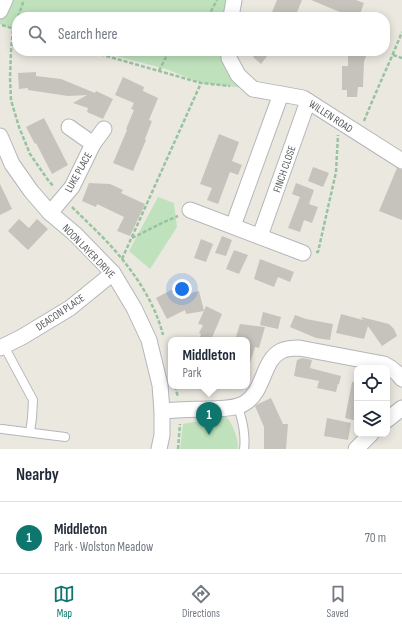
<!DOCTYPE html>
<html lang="en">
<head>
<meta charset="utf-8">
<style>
	:root { --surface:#fff; --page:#f6f6f7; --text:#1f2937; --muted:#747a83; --line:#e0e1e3; --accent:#0f766e }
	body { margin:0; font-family:"Sofia Sans Condensed",sans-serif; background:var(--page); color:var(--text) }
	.controls { position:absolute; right:12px; bottom:12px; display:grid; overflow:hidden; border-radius:8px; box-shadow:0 2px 10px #0003 }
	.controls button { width:36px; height:36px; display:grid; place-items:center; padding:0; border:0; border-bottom:1px solid var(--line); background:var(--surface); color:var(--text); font:20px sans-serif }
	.you { position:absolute; left:182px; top:289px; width:14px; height:14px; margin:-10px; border:3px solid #fff; border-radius:50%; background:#1a73e8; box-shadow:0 0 0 6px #1a73e833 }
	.badge { display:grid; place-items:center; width:26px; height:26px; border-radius:50%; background:var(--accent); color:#fff; font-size:13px; font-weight:700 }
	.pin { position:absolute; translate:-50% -33px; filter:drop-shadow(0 1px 2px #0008) }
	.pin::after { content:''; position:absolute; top:21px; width:14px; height:12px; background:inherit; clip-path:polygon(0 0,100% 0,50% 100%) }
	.popup { position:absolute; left:168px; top:337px; width:82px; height:52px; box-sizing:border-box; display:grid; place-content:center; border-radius:8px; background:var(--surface); filter:drop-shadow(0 1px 3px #0005); font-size:13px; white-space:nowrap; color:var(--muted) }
	.popup b { font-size:15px; color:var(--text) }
	.popup::after { content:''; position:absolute; left:50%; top:100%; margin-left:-8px; border:8px solid transparent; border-top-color:var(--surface) }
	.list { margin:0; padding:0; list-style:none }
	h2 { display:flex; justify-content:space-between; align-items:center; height:52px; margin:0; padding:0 16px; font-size:17px }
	h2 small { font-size:13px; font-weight:400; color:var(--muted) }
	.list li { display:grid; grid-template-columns:26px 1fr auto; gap:12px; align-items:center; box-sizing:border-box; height:72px; padding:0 16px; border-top:1px solid var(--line) }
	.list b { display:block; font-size:15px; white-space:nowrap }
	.list p { margin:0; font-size:13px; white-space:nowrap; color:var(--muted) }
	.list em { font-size:13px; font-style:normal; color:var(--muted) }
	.icon { flex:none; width:22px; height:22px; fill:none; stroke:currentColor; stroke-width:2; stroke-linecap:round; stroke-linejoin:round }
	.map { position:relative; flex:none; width:402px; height:449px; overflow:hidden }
	.search { position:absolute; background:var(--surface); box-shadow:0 2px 10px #0003; left:12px; right:12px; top:12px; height:44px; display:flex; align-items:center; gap:10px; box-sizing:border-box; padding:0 14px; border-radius:16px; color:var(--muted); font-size:15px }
	.sheet { height:124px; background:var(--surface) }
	nav { display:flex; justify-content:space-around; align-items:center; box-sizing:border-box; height:56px; border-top:1px solid var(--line); background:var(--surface); font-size:11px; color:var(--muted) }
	nav a { display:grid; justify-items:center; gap:2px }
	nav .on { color:var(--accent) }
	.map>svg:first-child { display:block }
	.green { fill:#bfe2bd }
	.building { fill:#c6c3bd }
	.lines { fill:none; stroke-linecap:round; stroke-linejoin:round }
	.service-casing { stroke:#b3b6ba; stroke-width:10 }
	.minor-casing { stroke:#b3b6ba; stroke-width:17 }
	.path { stroke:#97c3a1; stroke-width:2.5; stroke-dasharray:4 2; stroke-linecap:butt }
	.service { stroke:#fff; stroke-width:8 }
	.minor { stroke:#fff; stroke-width:15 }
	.labels { text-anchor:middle; stroke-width:3.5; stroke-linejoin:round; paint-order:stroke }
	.street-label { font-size:11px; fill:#595d61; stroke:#fff }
</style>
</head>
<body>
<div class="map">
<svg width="402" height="449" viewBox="0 0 402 449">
	<rect width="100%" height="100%" fill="#ebe8e0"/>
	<!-- green -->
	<g class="green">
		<polygon points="0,0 234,0 231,17 17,17 17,30 0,24"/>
		<polygon points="97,51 229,51 253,89 201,83 166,69"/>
		<polygon points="158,197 174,203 177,227 150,269 129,251"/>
		<path d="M220,416H226C233,425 238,437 238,449H180L183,424L194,422L215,420Z"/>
	</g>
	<!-- building -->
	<g class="building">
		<polygon points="277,0 302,0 295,17 270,17"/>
		<polygon points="311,0 356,0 364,3 359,17 352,17"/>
		<polygon points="258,51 271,51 261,64 253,57"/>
		<polygon points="348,51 368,51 364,62 363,87 358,87 357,97 347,97 347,90 342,90 342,66 348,66"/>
		<polygon points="36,72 36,76 61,79 95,93 96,91 113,99 103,119 87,112 88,108 73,103 87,95 68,96 28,90 28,88 19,89 18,73"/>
		<polygon points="123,77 144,87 143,91 158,98 149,120 152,121 145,139 146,140 133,171 113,163 127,130 126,129 134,110 131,109 134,103 115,95"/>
		<polygon points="44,118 68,165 52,174 36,143 35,144 26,127"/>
		<polygon points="219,134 239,142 232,161 242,165 238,175 230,172 218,204 207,200 212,188 200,184"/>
		<polygon points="313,167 329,173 323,187 308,181"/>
		<polygon points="397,168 402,170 402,220 379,211"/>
		<polygon points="89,183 110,184 123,190 121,193 145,204 130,236 117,231 124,217 97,204 96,207 82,201"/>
		<polygon points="296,183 314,190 309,204 318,207 312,223 304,220 300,232 288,228 300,197 292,194"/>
		<polygon points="0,184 12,209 0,215"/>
		<polygon points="19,219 29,228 37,219 48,229 28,250 8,231"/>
		<polygon points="222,236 232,240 226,256 215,253"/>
		<polygon points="201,239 213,244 206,262 194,258"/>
		<polygon points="234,250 248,255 239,274 226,269"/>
		<polygon points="260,259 294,272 290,282 278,277 274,287 254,279"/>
		<polygon points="173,289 176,296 199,291 204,311 186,314 185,310 167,319 156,298"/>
		<polygon points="206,306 222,314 211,340 199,340 201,334 199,333 203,325 198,324"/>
		<polygon points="263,312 281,317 278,329 260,325"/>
		<polygon points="341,314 363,320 361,317 389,324 394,329 397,336 382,346 368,326 364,339 336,333"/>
		<polygon points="295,315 306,319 333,324 330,340 316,338 290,327"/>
		<polygon points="240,324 265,327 259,348 255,347 249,366 247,366 247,340 235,340"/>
		<polygon points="302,358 312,360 310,368 341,376 339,384 338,384 336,392 317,388 319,381 294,376 297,360"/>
		<polygon points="352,382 357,382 357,421 345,418"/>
		<polygon points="271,398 283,424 288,424 286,449 264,449 264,427 255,406 258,404"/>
		<polygon points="327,418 351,423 348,440 324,436"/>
	</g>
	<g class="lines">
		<!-- service casing -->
		<g class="service-casing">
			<g id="service">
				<polyline points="4,346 33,400 32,418 30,432"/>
				<path d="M238,406C242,420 246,434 244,449"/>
				<polyline points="2,429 65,437"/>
			</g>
		</g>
		<!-- minor casing -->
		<g class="minor-casing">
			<g id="minor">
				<polyline points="0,11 5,0"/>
				<polyline points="231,17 234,0"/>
				<polyline points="229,51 229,58 238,75 253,89 303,98 402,161"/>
				<polyline points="69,127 93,144"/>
				<polyline points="0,136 12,164 31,191 50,213 75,234 113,273 134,308 149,340 160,385 162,411 162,435 159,449"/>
				<polyline points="190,210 303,253"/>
				<polyline points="50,213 72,187 93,144 104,129"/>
				<polyline points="233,226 281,94"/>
				<polyline points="260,236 308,101"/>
				<polyline points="0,348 22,337 70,308 113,273"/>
				<path d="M162,411C177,410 191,409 205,409C218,408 234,410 245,403C265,390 262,361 281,351C287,348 293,348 299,348L384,364C392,368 397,372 402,379"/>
				<polyline points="387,420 402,408"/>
				<polyline points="356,449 371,434"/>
			</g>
		</g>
		<!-- path -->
		<g class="path">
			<polyline points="18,17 24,0"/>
			<polyline points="208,17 217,0"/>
			<polyline points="17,19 13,29 11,51 10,78 11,100 19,127 30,154 48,180 54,187"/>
			<polyline points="2,25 17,30"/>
			<polyline points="89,51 201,83 230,86"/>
			<polyline points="393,55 402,58"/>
			<polyline points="159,71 169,51"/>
			<path d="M364,121C376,91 390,62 402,32"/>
			<path d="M72,207C89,224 107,240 122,259C140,281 156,307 163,335"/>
			<polyline points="132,238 162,223 178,216"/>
			<polyline points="316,252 318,252 336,172 338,135"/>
			<polyline points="122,259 201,83"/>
			<polyline points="175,386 178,397"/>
			<polyline points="178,449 180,424"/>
		</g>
		<!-- service -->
		<use href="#service" class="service"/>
		<!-- minor -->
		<use href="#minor" class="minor"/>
	</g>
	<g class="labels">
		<!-- street labels -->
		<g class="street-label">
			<text transform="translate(331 116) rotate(33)" y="4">WILLEN ROAD</text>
			<text transform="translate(284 169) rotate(-71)" y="4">FINCH CLOSE</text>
			<text transform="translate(78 172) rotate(-61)" y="4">LUKE PLACE</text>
			<text transform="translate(89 251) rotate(46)" y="4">NOON LAYER DRIVE</text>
			<text transform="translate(60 312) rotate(-34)" y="4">DEACON PLACE</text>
		</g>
	</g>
</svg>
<div class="controls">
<button><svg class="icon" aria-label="locate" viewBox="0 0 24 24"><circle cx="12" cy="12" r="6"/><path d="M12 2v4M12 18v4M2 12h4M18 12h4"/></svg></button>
<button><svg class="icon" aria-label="layers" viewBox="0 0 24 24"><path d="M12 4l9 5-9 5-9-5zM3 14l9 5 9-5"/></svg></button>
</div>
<div class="you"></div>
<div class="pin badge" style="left:209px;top:435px">1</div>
<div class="popup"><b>Middleton</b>Park</div>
<div class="search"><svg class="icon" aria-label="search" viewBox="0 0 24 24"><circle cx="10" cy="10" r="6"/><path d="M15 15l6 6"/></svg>Search here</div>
</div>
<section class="sheet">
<h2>Nearby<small></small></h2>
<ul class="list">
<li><span class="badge">1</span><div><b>Middleton</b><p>Park · Wolston Meadow</p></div><em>70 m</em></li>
</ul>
</section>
<nav>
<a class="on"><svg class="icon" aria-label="map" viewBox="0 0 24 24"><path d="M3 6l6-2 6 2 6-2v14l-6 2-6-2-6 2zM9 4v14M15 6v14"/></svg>Map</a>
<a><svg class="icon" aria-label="directions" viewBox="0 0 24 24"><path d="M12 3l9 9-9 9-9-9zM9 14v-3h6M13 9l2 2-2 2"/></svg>Directions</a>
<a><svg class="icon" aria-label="saved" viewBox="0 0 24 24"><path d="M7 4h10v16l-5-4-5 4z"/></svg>Saved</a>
</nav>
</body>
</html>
